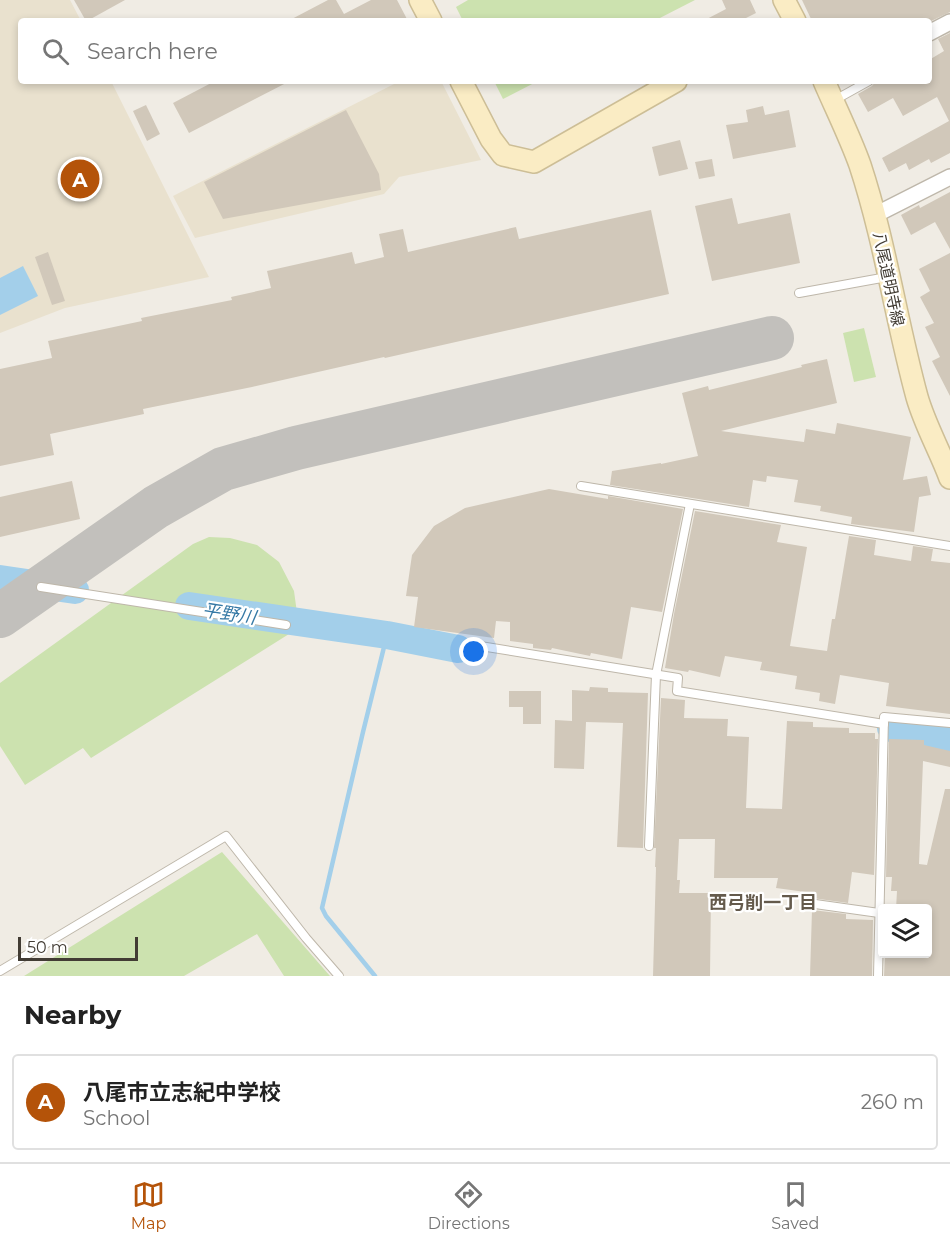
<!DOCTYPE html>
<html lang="en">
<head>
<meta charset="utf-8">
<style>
	:root { --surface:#fff; --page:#f6f6f6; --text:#222; --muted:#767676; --line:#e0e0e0; --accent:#b45309 }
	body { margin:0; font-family:Montserrat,"Noto Sans JP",sans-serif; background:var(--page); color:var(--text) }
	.controls { position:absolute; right:18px; bottom:18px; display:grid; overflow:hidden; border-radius:6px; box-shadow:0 3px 9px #0003 }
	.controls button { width:54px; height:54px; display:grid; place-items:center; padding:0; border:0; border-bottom:2px solid var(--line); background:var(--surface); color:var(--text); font:30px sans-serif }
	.scale { position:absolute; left:18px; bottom:15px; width:120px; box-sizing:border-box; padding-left:6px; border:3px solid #423c34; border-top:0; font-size:16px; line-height:21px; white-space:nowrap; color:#423c34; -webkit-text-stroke:4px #fff; paint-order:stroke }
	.you { position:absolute; left:474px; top:652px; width:21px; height:21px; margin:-15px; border:4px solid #fff; border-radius:50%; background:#1a73e8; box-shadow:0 0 0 9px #1a73e833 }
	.badge { display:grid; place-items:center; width:39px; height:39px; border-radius:50%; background:var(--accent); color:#fff; font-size:20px; font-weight:700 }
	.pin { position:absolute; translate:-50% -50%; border:3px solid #fff; box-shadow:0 2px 6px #0006 }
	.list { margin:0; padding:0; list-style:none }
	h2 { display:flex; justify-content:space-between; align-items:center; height:78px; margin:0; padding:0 24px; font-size:26px }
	h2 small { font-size:20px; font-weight:400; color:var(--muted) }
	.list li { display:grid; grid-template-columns:39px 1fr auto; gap:18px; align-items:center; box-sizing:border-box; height:96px; margin:0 12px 12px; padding:0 12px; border:2px solid var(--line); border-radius:6px }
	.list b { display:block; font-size:22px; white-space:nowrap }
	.list p { margin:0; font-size:20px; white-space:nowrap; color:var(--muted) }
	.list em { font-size:20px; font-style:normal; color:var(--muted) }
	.icon { flex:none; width:33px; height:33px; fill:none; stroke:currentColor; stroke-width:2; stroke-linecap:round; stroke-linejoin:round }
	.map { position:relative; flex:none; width:950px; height:976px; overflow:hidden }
	.search { position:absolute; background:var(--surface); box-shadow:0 3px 9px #0003; left:18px; right:18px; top:18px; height:66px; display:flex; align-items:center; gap:15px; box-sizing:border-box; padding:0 21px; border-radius:6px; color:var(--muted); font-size:22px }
	.sheet { height:186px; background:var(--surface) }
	nav { display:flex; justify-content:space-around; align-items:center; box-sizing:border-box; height:84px; border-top:2px solid var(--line); background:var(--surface); font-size:16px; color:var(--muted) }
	nav a { display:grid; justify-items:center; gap:3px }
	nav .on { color:var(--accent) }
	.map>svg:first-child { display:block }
	.education { fill:#e9e1ce }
	.green { fill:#cce2af }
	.water { fill:#a3cfea }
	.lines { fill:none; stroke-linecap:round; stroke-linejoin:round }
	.stream { stroke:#a3cfea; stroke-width:4.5 }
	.river { stroke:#a3cfea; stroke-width:28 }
	.taxiway { stroke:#c2c0bc; stroke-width:44 }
	.building { fill:#d1c8ba }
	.lane-casing { stroke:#beb7aa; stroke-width:10 }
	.street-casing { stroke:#beb7aa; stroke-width:18 }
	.secondary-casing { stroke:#cdbe96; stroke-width:24 }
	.lane { stroke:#fff; stroke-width:8 }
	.street { stroke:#fff; stroke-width:15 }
	.secondary { stroke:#faecc4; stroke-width:21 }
	.labels { text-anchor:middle; stroke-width:4.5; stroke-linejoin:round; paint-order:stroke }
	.street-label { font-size:16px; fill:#423c34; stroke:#fff }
	.water-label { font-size:18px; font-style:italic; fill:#3679a5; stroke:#fff }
	.neighbourhood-label { font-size:18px; font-weight:bold; fill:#645a4c; stroke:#fff }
</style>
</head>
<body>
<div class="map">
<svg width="950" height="976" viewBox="0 0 950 976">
	<rect width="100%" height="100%" fill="#f0ece4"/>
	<!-- education -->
	<g class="education">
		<polygon points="0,0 70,0 81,21 21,21 21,81 111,81 209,277 65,308 0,333"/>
		<polygon points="400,81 441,81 481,160 399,177 384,194 195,238 173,196"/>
	</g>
	<!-- green -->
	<g class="green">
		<polygon points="468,0 695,0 654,21 463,21 456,7"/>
		<polygon points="494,81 538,81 503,99"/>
		<polygon points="864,328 876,377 854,382 843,333"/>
		<polygon points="209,537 230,538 257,545 279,562 294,591 297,613 295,626 289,634 91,758 83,748 25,785 0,746 0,683 193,544"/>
		<polygon points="222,852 330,976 284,976 257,934 184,976 24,976"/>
	</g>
	<!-- water -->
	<polygon class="water" points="23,266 38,296 0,315 0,278"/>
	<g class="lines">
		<!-- stream -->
		<polyline class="stream" points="375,976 326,916 322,908 363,732 387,635"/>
		<!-- river -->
		<g class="river">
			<polyline points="0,579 75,590"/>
			<polyline points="189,606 387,635 458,649"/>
			<polyline points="891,728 950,738"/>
		</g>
		<!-- taxiway -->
		<polyline class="taxiway" points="0,616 156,507 223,469 296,448 772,338"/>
	</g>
	<!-- building -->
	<g class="building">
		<polygon points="74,0 125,0 87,21 86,21"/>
		<polygon points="328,0 336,0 344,14 371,0 397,0 408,21 288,21"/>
		<polygon points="722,0 750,0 756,13 740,21 703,21 726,9"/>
		<polygon points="802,0 950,0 950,12 929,22 812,21"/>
		<polygon points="950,33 950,153 931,163 929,159 909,170 906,163 889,172 882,158 949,121 937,97 903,116 893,98 868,112 858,94 872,86 876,81 929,81 929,60 944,51 938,39"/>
		<polygon points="215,81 290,81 189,133 173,103"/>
		<polygon points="146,105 160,134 147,141 133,111"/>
		<polygon points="763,106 765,115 789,110 796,147 733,159 726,125 748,122 746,110"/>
		<polygon points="346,110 379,174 381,190 223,219 204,182"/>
		<polygon points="680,140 688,169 659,176 652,147"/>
		<polygon points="712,159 715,176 699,179 695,162"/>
		<polygon points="950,192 950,249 935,222 911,235 901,215 919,205 920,208"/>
		<polygon points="732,198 738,224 790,213 800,263 712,281 695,206"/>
		<polygon points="651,210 669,294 385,358 384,357 252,387 143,409 144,414 50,434 54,455 0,466 0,369 52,358 48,341 142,321 141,318 232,300 231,297 271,288 267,271 352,252 355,264 384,257 379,234 403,229 408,252 516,227 519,239"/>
		<polygon points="48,252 65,301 52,305 35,257"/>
		<polygon points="950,253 950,396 932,361 940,357 925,327 934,323 920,297 930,291 919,269"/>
		<polygon points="827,359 837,403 721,431 804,442 806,429 835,434 837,423 911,437 903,480 927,476 931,495 919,497 914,532 851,524 852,517 820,511 821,506 794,502 798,480 767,476 766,482 753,480 749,507 610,485 612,471 661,463 661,464 698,456 682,393 708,386 709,390 802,367 801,365"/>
		<polygon points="72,481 80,519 0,537 0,497"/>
		<polygon points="549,489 608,499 608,496 683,509 662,612 631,607 622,659 591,653 590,656 552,648 551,650 533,648 533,644 510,641 510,622 496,621 494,638 414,627 418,597 406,596 412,555 434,526 465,508"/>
		<polygon points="695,511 781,525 777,542 807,547 790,646 827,651 832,619 835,619 849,536 876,540 874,555 911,561 913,546 933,549 931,561 950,563 950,714 886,706 889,683 840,675 835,704 819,701 820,693 795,689 797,676 760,670 762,662 725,656 720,677 689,670 688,672 665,668 674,614"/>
		<polygon points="590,687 608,688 608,692 648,693 643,848 617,847 623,723 586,722 584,769 554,768 555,720 572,721 572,690 589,691"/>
		<polygon points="509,691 541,691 541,724 523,724 523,707 509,707"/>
		<polygon points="661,698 685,700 684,718 728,719 727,736 749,737 746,808 782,809 787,721 813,722 813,727 849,728 849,733 875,733 875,739 878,739 874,875 852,872 848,903 812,898 813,893 776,888 778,878 714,878 715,839 679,839 677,880 680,880 679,893 711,893 710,976 653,976 656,867 655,867 656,848 654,848"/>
		<polygon points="889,739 924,740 924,745 950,751 950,767 923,761 919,864 927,865 945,789 950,789 950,976 884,976 885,954 927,954 927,909 896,909 897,891 891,891 892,877 886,877"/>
		<polygon points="812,910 846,914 846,919 873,920 872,976 810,976"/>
	</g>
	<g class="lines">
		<!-- lane casing -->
		<g class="lane-casing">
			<g id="lane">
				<polyline points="833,101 869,81"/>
				<polyline points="799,293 887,277"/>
				<polyline points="581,486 950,546"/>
				<polyline points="41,587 286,625"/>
				<polyline points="468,644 678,678 677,691 884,724"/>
				<polyline points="649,846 656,675 690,504"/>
				<polyline points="808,903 879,913"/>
				<polyline points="0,971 226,836 306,938 339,976"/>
				<polyline points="878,976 884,717 950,723"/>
			</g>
		</g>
		<!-- street casing -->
		<g class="street-casing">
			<g id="street">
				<polyline points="929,33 950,22"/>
				<polyline points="875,215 950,177"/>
			</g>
		</g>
		<!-- secondary casing -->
		<g class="secondary-casing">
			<g id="secondary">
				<polyline points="420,0 431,21"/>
				<polyline points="784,0 795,21"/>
				<polyline points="461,81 491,139 503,155 534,162 676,81"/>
				<path d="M824,81C836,109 850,137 860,165C885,241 896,320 917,397C925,425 940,451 950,478"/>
			</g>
		</g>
		<!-- lane -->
		<use href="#lane" class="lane"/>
		<!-- street -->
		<use href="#street" class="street"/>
		<!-- secondary -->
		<use href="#secondary" class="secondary"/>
	</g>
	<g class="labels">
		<!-- street labels -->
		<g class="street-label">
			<text transform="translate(889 279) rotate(78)" y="6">八尾道明寺線</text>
		</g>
		<!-- water labels -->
		<g class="water-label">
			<text transform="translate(229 614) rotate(9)" y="6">平野川</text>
		</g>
		<!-- neighbourhood labels -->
		<g class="neighbourhood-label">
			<text x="763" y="909">西弓削一丁目</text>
		</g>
	</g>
</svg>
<div class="controls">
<button><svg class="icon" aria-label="layers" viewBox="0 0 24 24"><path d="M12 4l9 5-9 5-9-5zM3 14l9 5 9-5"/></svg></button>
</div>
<div class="scale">50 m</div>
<div class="you"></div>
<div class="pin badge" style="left:80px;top:179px">A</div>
<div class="search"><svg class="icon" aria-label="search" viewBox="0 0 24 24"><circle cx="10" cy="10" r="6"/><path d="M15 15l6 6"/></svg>Search here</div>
</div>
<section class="sheet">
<h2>Nearby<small></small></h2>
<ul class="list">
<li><span class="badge">A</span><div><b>八尾市立志紀中学校</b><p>School</p></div><em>260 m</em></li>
</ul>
</section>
<nav>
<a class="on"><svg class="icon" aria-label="map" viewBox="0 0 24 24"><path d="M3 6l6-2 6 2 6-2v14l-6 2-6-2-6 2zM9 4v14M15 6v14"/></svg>Map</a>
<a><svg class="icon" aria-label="directions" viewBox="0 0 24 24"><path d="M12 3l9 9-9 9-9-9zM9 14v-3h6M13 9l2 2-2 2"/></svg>Directions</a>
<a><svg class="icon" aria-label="saved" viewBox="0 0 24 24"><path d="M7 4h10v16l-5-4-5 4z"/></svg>Saved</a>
</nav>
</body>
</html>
